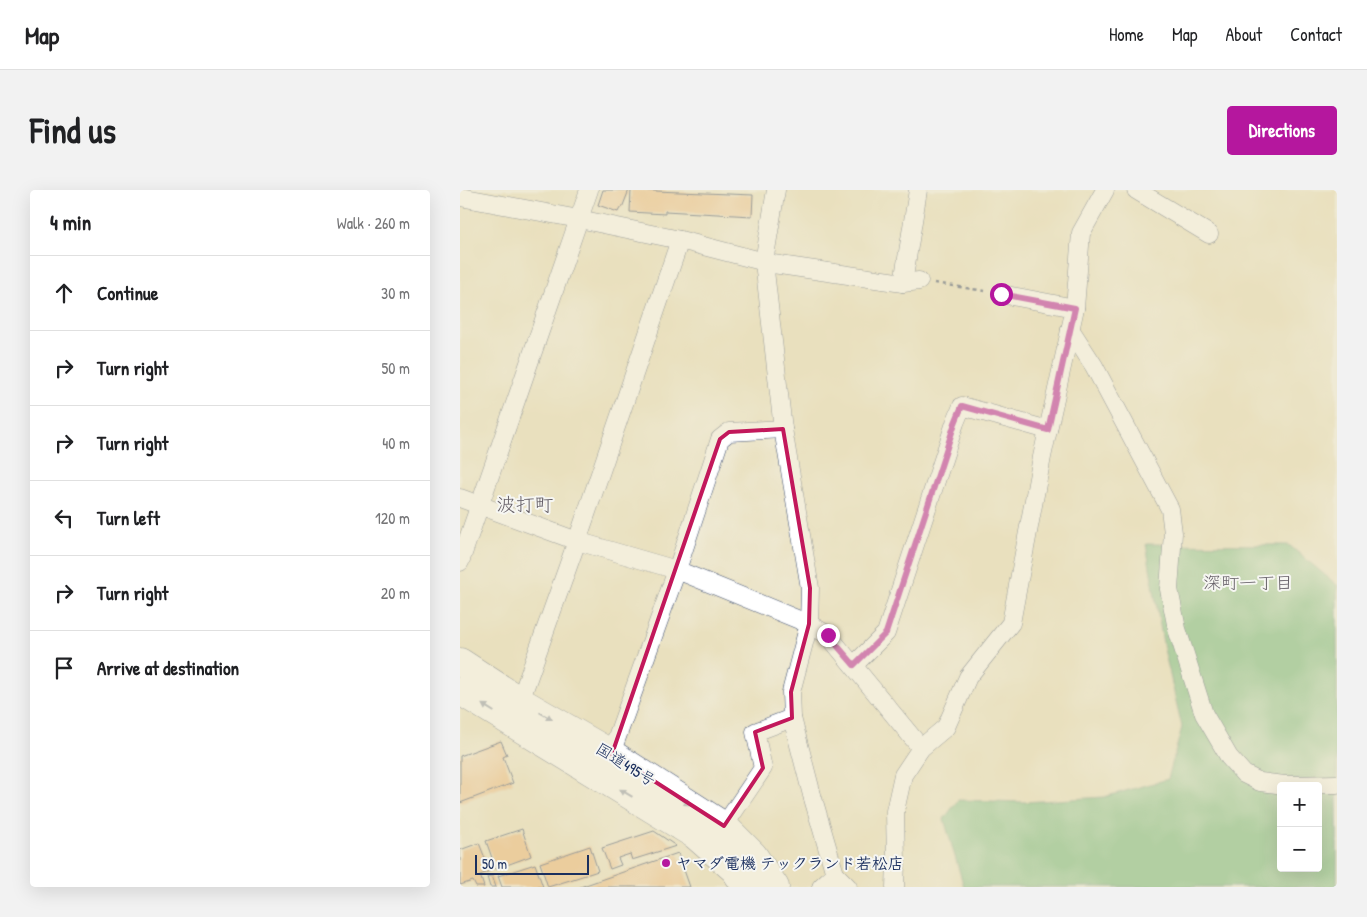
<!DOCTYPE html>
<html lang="en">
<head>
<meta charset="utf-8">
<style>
	:root { --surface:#fff; --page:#f2f2f2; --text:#202124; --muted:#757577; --line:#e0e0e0; --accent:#b5179e }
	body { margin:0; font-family:"Patrick Hand","Klee One",sans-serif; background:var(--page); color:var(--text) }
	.controls { position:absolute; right:15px; bottom:15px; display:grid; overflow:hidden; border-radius:5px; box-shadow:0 5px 20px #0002 }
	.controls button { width:45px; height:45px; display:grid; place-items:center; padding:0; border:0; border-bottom:1px solid var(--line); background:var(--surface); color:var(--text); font:25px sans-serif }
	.scale { position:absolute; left:15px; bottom:12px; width:114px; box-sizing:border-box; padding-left:5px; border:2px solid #1b2f5e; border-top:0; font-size:14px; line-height:18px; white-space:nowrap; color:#1b2f5e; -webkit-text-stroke:4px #f6f6f2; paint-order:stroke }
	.stop { position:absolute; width:15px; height:15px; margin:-11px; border:4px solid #b5179e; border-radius:50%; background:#fff }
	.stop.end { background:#b5179e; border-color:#fff; box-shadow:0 1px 5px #0008 }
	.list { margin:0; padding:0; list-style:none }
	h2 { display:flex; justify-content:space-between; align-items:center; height:65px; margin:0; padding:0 20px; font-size:21px }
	h2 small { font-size:16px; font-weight:400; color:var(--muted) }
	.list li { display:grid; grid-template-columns:32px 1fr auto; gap:15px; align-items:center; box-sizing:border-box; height:75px; padding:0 20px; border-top:1px solid var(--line) }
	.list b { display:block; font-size:19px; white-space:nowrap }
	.list em { font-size:16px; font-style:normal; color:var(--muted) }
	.icon { flex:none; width:28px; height:28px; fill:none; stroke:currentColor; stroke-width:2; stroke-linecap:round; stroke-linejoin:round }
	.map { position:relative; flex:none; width:877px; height:697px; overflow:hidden; border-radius:5px }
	header { display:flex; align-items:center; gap:30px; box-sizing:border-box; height:70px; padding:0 25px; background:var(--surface); border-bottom:1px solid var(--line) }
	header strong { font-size:24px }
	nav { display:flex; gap:28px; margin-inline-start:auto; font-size:18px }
	.intro { display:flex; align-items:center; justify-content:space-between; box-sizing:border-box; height:120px; padding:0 30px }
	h1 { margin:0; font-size:35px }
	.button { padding:12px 22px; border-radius:5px; background:var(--accent); color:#fff; font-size:18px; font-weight:700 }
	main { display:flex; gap:30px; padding:0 30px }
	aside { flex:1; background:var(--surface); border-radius:5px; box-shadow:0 5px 20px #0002 }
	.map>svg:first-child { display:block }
	.forest { fill:#70ba81; stroke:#467470; fill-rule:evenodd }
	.building { fill:#edb576 }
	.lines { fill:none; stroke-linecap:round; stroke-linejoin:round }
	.street-casing { stroke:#3a4a6c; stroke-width:19 }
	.highway-casing { stroke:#3a4a6c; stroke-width:29 }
	.path { stroke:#3a4a6c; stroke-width:2.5; stroke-dasharray:4 4; stroke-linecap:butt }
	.street { stroke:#fff; stroke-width:18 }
	.highway { stroke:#fff; stroke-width:28 }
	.oneway { fill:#8d97ae }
	.route { stroke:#b5179e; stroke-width:6 }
	.marked { fill:none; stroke:#c2185b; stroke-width:4; stroke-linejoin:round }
	.poi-dot { fill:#b5179e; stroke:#f6f6f2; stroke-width:2 }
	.labels { text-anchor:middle; stroke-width:4; stroke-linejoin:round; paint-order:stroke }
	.street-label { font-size:16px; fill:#1b2f5e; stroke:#f6f6f2 }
	.poi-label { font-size:16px; font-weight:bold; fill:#1b2f5e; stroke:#f6f6f2; text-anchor:start }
	.neighbourhood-label { font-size:18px; fill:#645e66; stroke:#f6f6f2 }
	.quarter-label { font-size:19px; fill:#645e66; stroke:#f6f6f2 }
</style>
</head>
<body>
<header>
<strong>Map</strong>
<nav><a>Home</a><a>Map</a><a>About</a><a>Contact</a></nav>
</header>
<div class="intro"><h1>Find us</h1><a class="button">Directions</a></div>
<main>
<aside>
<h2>4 min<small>Walk · 260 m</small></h2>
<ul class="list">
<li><svg class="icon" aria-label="ahead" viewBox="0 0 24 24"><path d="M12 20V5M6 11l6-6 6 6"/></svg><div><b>Continue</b></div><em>30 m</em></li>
<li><svg class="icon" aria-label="right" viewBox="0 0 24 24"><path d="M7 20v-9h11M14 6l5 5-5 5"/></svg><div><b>Turn right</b></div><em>50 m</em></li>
<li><svg class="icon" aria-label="right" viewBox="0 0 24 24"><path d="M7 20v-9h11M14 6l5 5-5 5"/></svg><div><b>Turn right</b></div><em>40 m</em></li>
<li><svg class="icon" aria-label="left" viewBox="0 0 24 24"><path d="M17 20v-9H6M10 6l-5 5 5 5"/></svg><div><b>Turn left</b></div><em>120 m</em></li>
<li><svg class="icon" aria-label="right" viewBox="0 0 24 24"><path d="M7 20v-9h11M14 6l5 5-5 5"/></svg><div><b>Turn right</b></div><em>20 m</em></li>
<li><svg class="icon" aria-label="arrive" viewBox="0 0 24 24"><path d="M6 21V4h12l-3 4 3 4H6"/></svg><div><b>Arrive at destination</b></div></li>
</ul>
</aside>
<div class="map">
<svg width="877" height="697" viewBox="0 0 877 697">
	<rect width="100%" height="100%" fill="#f6f6f2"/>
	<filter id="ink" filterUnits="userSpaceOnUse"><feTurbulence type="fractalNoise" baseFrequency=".02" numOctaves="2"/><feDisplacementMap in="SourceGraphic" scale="10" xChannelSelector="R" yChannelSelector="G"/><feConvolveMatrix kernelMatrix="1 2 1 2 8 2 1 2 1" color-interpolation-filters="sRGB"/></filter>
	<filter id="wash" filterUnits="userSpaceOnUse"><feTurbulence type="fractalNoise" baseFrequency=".0096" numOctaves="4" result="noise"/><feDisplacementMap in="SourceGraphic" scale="20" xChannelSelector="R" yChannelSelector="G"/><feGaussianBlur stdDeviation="1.12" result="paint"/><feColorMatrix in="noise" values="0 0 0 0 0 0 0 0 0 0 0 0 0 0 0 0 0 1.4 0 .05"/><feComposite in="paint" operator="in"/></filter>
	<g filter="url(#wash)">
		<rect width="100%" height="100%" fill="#e9e0be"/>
		<!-- forest -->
		<path class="forest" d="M686,354L829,355L877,395V697H504L484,629L498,610L564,612L644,607L708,589L722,537L704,459ZM821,596H858V678H821Z"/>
		<g id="blocks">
			<!-- building -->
			<g class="building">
				<polygon points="143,0 169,0 162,18 160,18 158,22 138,15"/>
				<polygon points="171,0 293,5 292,26 205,21 205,24 170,22"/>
				<polygon points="41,551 47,565 43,567 53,593 0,613 0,566"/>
				<polygon points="62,639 71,666 36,679 26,651"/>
				<polygon points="194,641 216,656 172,670 170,664 158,668 161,675 150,679 142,658"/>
				<polygon points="19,653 30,681 20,685 24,697 16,697 13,691 0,695 0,660"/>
				<polygon points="130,656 138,681 88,697 80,673"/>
				<polygon points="218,663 230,697 120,697"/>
				<polygon points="75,674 83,697 42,697 38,686"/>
				<polygon points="32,686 36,697 30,697 27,687"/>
			</g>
		</g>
	</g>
	<g filter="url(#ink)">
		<use href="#blocks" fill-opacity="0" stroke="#3a4a6c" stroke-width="1"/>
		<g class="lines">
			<!-- street casing -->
			<g class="street-casing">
				<g id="street">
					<polyline points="316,0 304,72 323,239 350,398 349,434 331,502 332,528 352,605 375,684 361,697"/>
					<polyline points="676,0 749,44"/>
					<polyline points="0,7 119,29 220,50 313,74 443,93 459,91"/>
					<polyline points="443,93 458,0"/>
					<polyline points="541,104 615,118"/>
					<polyline points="610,139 634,176 710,319 713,343 709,399 717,439 744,524 769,567 784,584 800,592 825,595 877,594"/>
					<polyline points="0,308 117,351 217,380 349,434 368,445 461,558"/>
					<polyline points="0,372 129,0"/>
					<polyline points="394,475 426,443 495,233 502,216 588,240"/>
					<polyline points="60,511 117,351 220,50"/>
					<polyline points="148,572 217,380 260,249 269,242 323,239"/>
					<polyline points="264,636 303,578 295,542 332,528"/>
					<polyline points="375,684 388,697"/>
					<polyline points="435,697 436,672 435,621 443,585 461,558 486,537 508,487 551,433 582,267 615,118 621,43 645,0"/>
				</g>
			</g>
			<!-- highway casing -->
			<g class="highway-casing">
				<g id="highway">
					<polyline points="0,472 60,511 152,564 264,636 293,665 315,697"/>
					<polyline points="0,501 235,645 275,680 286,697"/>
				</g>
			</g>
			<!-- path -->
			<polyline class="path" points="474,93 525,101"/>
			<!-- street -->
			<use href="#street" class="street"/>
			<!-- highway -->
			<use href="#highway" class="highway"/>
		</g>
		<!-- one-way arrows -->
		<defs><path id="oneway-solid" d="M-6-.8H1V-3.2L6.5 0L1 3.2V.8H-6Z" transform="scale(1.25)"/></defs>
		<g class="oneway">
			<use href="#oneway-solid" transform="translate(28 518) rotate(-148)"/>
			<use href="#oneway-solid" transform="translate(86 526) rotate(30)"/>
			<use href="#oneway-solid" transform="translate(166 603) rotate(-149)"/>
			<use href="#oneway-solid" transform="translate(224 611) rotate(33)"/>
		</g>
	</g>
	<g class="lines" filter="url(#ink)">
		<!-- route -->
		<polyline class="route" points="368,445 394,475 426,443 495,233 502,216 588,240 615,118 541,104"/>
	</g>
	<!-- marked area -->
	<path d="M0 0H877V697H0ZM323,239L350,398L349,434L331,502L332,528L295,542L303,578L264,636L152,564L260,249L269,242Z" fill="#e9e0be" fill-opacity=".55" fill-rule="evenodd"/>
	<path class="marked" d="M323,239L350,398L349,434L331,502L332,528L295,542L303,578L264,636L152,564L260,249L269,242Z"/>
	<!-- markers -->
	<circle class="poi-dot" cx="206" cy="673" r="5"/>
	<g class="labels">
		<!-- street labels -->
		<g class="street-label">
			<text transform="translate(166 574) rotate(32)" y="6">国道495号</text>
		</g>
		<!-- poi labels -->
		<g class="poi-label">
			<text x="216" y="679">ヤマダ電機 テックランド若松店</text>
		</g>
		<!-- neighbourhood labels -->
		<g class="neighbourhood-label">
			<text x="788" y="399">深町一丁目</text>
		</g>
		<!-- quarter labels -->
		<g class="quarter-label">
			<text x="65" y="321">波打町</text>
		</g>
	</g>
</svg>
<div class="controls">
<button>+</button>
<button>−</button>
</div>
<div class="scale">50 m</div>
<div class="stop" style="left:541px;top:104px"></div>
<div class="stop end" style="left:368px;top:445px"></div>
</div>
</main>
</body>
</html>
